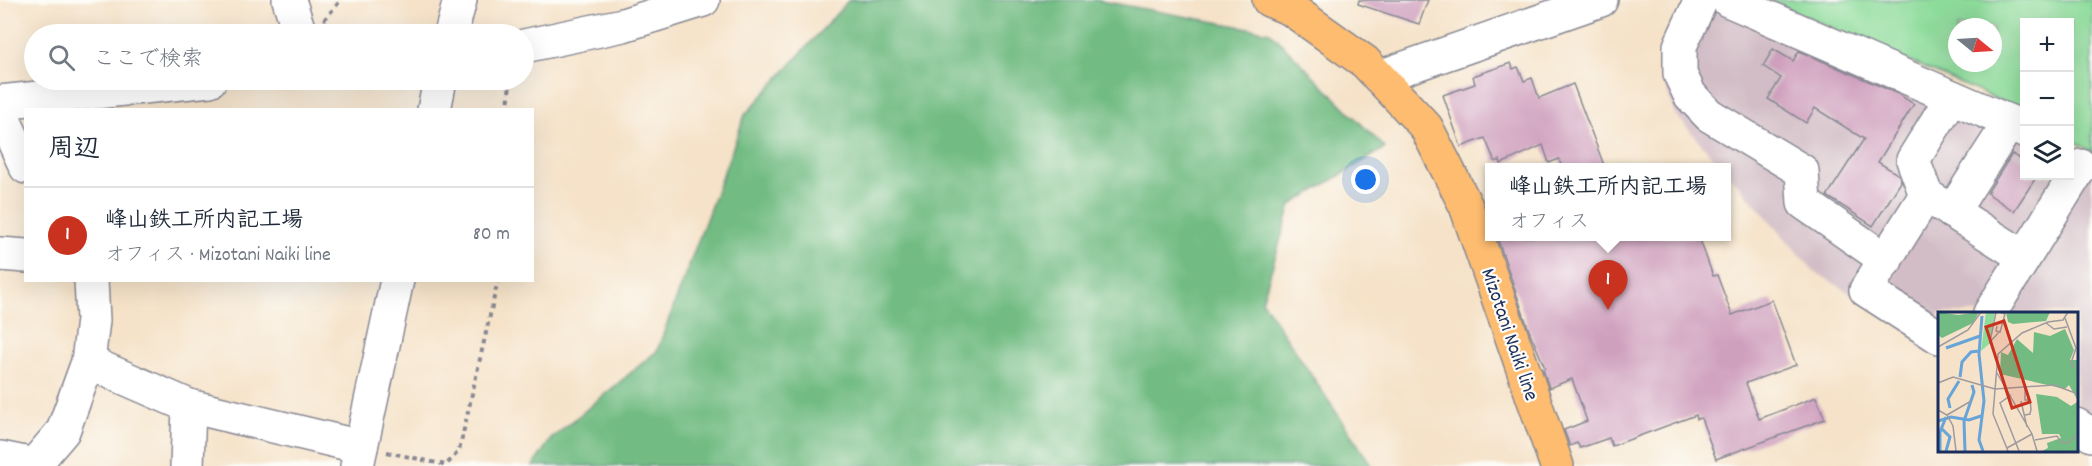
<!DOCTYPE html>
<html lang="ja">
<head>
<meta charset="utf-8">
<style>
	:root { --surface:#fff; --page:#f2f2f3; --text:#1f2937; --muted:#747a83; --line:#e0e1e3; --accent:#c8321e }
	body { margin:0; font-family:Dekko,"Klee One",sans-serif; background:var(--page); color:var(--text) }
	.controls { position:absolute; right:18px; top:18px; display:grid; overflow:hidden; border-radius:0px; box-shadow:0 6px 24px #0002 }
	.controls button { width:54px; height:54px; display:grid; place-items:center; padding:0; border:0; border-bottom:2px solid var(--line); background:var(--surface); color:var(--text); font:30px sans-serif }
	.compass { position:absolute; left:1948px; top:18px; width:54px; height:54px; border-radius:50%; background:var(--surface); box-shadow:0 6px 24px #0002; rotate:108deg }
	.you { position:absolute; left:1366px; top:180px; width:21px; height:21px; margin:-15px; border:4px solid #fff; border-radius:50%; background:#1a73e8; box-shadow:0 0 0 9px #1a73e833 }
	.badge { display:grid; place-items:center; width:39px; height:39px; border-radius:50%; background:var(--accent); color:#fff; font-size:20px; font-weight:700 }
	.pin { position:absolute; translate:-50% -50px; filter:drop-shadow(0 2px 3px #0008) }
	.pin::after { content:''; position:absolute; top:32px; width:21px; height:18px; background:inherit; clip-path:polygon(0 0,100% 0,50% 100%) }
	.popup { position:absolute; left:1485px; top:163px; width:246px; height:78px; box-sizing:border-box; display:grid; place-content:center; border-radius:0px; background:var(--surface); filter:drop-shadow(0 2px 4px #0005); font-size:20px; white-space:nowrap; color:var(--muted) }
	.popup b { font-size:22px; color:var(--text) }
	.popup::after { content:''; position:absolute; left:50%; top:100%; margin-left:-12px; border:12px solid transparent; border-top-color:var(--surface) }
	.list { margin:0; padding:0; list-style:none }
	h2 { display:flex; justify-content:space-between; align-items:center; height:78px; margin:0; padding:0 24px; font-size:26px }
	h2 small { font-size:20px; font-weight:400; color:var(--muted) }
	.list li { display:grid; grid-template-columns:39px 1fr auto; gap:18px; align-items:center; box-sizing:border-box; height:96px; padding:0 24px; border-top:2px solid var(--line) }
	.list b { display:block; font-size:22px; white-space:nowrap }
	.list p { margin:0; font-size:20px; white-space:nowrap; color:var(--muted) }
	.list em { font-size:20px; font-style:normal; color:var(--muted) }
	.icon { flex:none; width:33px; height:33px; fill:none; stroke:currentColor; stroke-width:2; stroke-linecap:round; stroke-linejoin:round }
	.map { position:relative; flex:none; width:2092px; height:466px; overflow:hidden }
	.search { position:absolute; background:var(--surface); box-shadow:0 6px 24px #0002; left:24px; top:24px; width:510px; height:66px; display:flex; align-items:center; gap:15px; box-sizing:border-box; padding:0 21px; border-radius:33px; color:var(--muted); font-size:22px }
	.panel { position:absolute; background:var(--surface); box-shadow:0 6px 24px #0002; left:24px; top:108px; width:510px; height:174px; border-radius:0px }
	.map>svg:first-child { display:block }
	.industrial { fill:#d2bdc6 }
	.green { fill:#8edc9b; stroke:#54867c; stroke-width:1.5; fill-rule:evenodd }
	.forest { fill:#72bc83; stroke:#467670; stroke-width:1.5 }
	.building { fill:#cf9fbe }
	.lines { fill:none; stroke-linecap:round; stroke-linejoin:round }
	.minor-casing { stroke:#888893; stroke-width:36 }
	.major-casing { stroke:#888893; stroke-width:36 }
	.path { stroke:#888893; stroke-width:4; stroke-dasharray:4.5 4.5; stroke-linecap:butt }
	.minor { stroke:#fff; stroke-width:33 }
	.major { stroke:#fdbc6f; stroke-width:33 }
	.labels { text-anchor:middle; stroke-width:4.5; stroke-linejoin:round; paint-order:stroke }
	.street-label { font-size:21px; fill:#1b2f5e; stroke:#fdfcf7 }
	.inset-river { fill:none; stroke:#67a4d8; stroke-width:3 }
	.inset-road { fill:none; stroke:#9e9a9e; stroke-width:1.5 }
	.view { fill:#c8321e; fill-opacity:0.15; stroke:#c8321e; stroke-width:3 }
	.inset-edge { fill:none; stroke:#1b2f5e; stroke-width:3 }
</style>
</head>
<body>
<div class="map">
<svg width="2092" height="466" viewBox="0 0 2092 466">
	<rect width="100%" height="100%" fill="#fdfcf7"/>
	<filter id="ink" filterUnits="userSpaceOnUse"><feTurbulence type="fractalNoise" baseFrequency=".0167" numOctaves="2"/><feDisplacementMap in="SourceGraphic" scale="12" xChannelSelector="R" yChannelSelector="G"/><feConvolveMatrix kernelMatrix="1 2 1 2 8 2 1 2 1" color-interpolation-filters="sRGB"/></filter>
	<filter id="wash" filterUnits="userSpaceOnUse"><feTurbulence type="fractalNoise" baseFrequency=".008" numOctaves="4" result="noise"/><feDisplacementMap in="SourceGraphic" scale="24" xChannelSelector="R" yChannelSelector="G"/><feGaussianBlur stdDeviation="1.35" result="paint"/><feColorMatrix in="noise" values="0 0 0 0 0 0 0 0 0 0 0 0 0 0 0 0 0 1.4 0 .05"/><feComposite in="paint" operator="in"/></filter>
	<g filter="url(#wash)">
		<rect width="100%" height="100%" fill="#f5e2c8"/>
		<!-- industrial -->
		<polygon class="industrial" points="1687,0 1749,0 2024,122 2024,176 2070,176 2070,148 2092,162 2092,445 2076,434 2076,313 1939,313 1939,348 1814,271 1727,172 1726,168 1722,167 1674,113 1659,66"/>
		<!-- green -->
		<path class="green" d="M1768,0H2092V152L2070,139V22H2024V111ZM1957,27H1993V63H1957Z"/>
		<!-- forest -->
		<polygon class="forest" points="849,0 1096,0 1270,32 1385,148 1291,205 1262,301 1372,466 533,466 551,439 657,351 745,115"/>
		<g id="blocks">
			<!-- building -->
			<g class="building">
				<polygon points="1359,0 1428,0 1419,24 1358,4"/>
				<polygon points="1773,49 1793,61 1799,51 1898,94 1914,104 1878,162 1899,175 1901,182 1873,226 1827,196 1864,139 1815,108 1806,123 1768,99 1781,78 1763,66"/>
				<polygon points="1511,63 1513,69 1518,67 1524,81 1532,78 1539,98 1573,84 1605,168 1562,168 1559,159 1549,163 1543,145 1501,164 1500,160 1495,162 1485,138 1461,147 1443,95 1475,84 1473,76"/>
				<polygon points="2012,154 2025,162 2025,176 2037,176 2014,211 1987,193"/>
				<polygon points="1497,237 1699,237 1713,276 1717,275 1732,315 1772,300 1796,365 1746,383 1759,419 1816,397 1825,419 1716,459 1701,418 1697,419 1696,415 1612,446 1609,438 1580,448 1577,443 1570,446 1564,430 1587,421 1572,379 1549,388 1543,369 1545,368 1529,330"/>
			</g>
		</g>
	</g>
	<g filter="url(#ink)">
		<use href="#blocks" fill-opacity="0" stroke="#888893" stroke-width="1.5"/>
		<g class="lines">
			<!-- minor casing -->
			<g class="minor-casing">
				<g id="minor">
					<polyline points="289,0 300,34"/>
					<polyline points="1701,0 1680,46 1680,74 1690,95 1709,115 1802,171 1804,203 1886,260"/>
					<polyline points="1728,0 2010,122 2024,131"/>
					<polyline points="451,34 460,0"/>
					<polyline points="524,46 623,25 703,0"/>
					<polyline points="1379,77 1601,0"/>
					<polyline points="0,102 210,80"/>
					<polyline points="434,110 440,80"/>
					<polyline points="0,111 26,167"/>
					<polyline points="1926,195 1913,160 1952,97"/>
					<polyline points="1952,212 2010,122"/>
					<polyline points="0,254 26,256"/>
					<polyline points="1990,313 2081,166"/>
					<polyline points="1939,337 1866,290 1926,195 2024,257"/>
					<polyline points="88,362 189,406 361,447"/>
					<polyline points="2076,425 2092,435"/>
					<polyline points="0,458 34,465 63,431 88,362 93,320 91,280"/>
					<polyline points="187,466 189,406"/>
					<polyline points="357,466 397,280"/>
				</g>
			</g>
			<!-- major casing -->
			<g class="major-casing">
				<polyline id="major" points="1269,0 1291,9 1365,62 1426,127 1466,206 1557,466"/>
			</g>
			<!-- path -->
			<g class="path">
				<polyline points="324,20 341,0"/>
				<polyline points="508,110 510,80"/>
				<polyline points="387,452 446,465 459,451 498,280"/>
			</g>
			<!-- minor -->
			<use href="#minor" class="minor"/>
			<!-- major -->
			<use href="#major" class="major"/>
		</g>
	</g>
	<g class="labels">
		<!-- street labels -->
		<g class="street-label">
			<text transform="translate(1511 334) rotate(71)" y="7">Mizotani Naiki line</text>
		</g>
	</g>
	<!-- overview -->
	<g transform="translate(1938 312)">
		<rect width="140" height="140" fill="#f5e2c8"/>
		<path d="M48,0H57L51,32L43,39Z" fill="#8edc9b"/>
		<path d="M0,0L20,3L41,0L35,11L4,26L0,23ZM68,0H112L108,9L75,12L70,10ZM127,17L136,38L132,48H139V87L131,73L127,77L62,62L63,40L70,43L79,27L95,41L96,20L112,24ZM98,82L119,85L133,94L139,90V139H104L110,136L109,131L123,126L121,122H104Z" fill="#72bc83"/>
		<path class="inset-river" d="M44,4L41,42L46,89L41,128L45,139M8,36L42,24M22,65L24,50L33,40L41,39M12,96L10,87L21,69M0,109L13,105L31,108L43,104M3,116L12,125L8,139M2,139V120L8,105M27,139L26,109L36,80L34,73"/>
		<path class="inset-road" d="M58,0L52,30L61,20M127,6L138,36L133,51L136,56M108,11L116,17L129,15M59,14L58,19L62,20L67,2L62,0M0,35L30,18L43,0M59,61L94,122L99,139M0,71L15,65L57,77M57,77L116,73L140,82M73,83L62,91L81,139M83,89L89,115M0,98L9,103L15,114L18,139M9,103L33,89M87,103L92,102L93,97L92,88H87V76M97,128L119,124L123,130L130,131L140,122M69,136L94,122M70,139L55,102L60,42L84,21L110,10L125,8L130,0"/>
		<path class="view" d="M66,9L92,90L74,96L48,15Z"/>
		<rect width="140" height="140" class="inset-edge"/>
	</g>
</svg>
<div class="controls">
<button>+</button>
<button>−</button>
<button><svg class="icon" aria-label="layers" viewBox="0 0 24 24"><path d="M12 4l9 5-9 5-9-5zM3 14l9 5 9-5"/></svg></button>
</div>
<svg class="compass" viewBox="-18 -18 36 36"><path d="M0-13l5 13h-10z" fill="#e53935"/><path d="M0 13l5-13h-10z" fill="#747a83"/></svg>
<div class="you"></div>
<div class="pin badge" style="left:1608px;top:310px">1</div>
<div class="popup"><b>峰山鉄工所内記工場</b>オフィス</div>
<div class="search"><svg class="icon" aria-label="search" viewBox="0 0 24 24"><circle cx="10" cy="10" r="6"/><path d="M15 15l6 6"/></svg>ここで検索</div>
<section class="panel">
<h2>周辺<small></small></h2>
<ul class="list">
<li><span class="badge">1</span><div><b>峰山鉄工所内記工場</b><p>オフィス · Mizotani Naiki line</p></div><em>80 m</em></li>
</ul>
</section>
</div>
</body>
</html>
